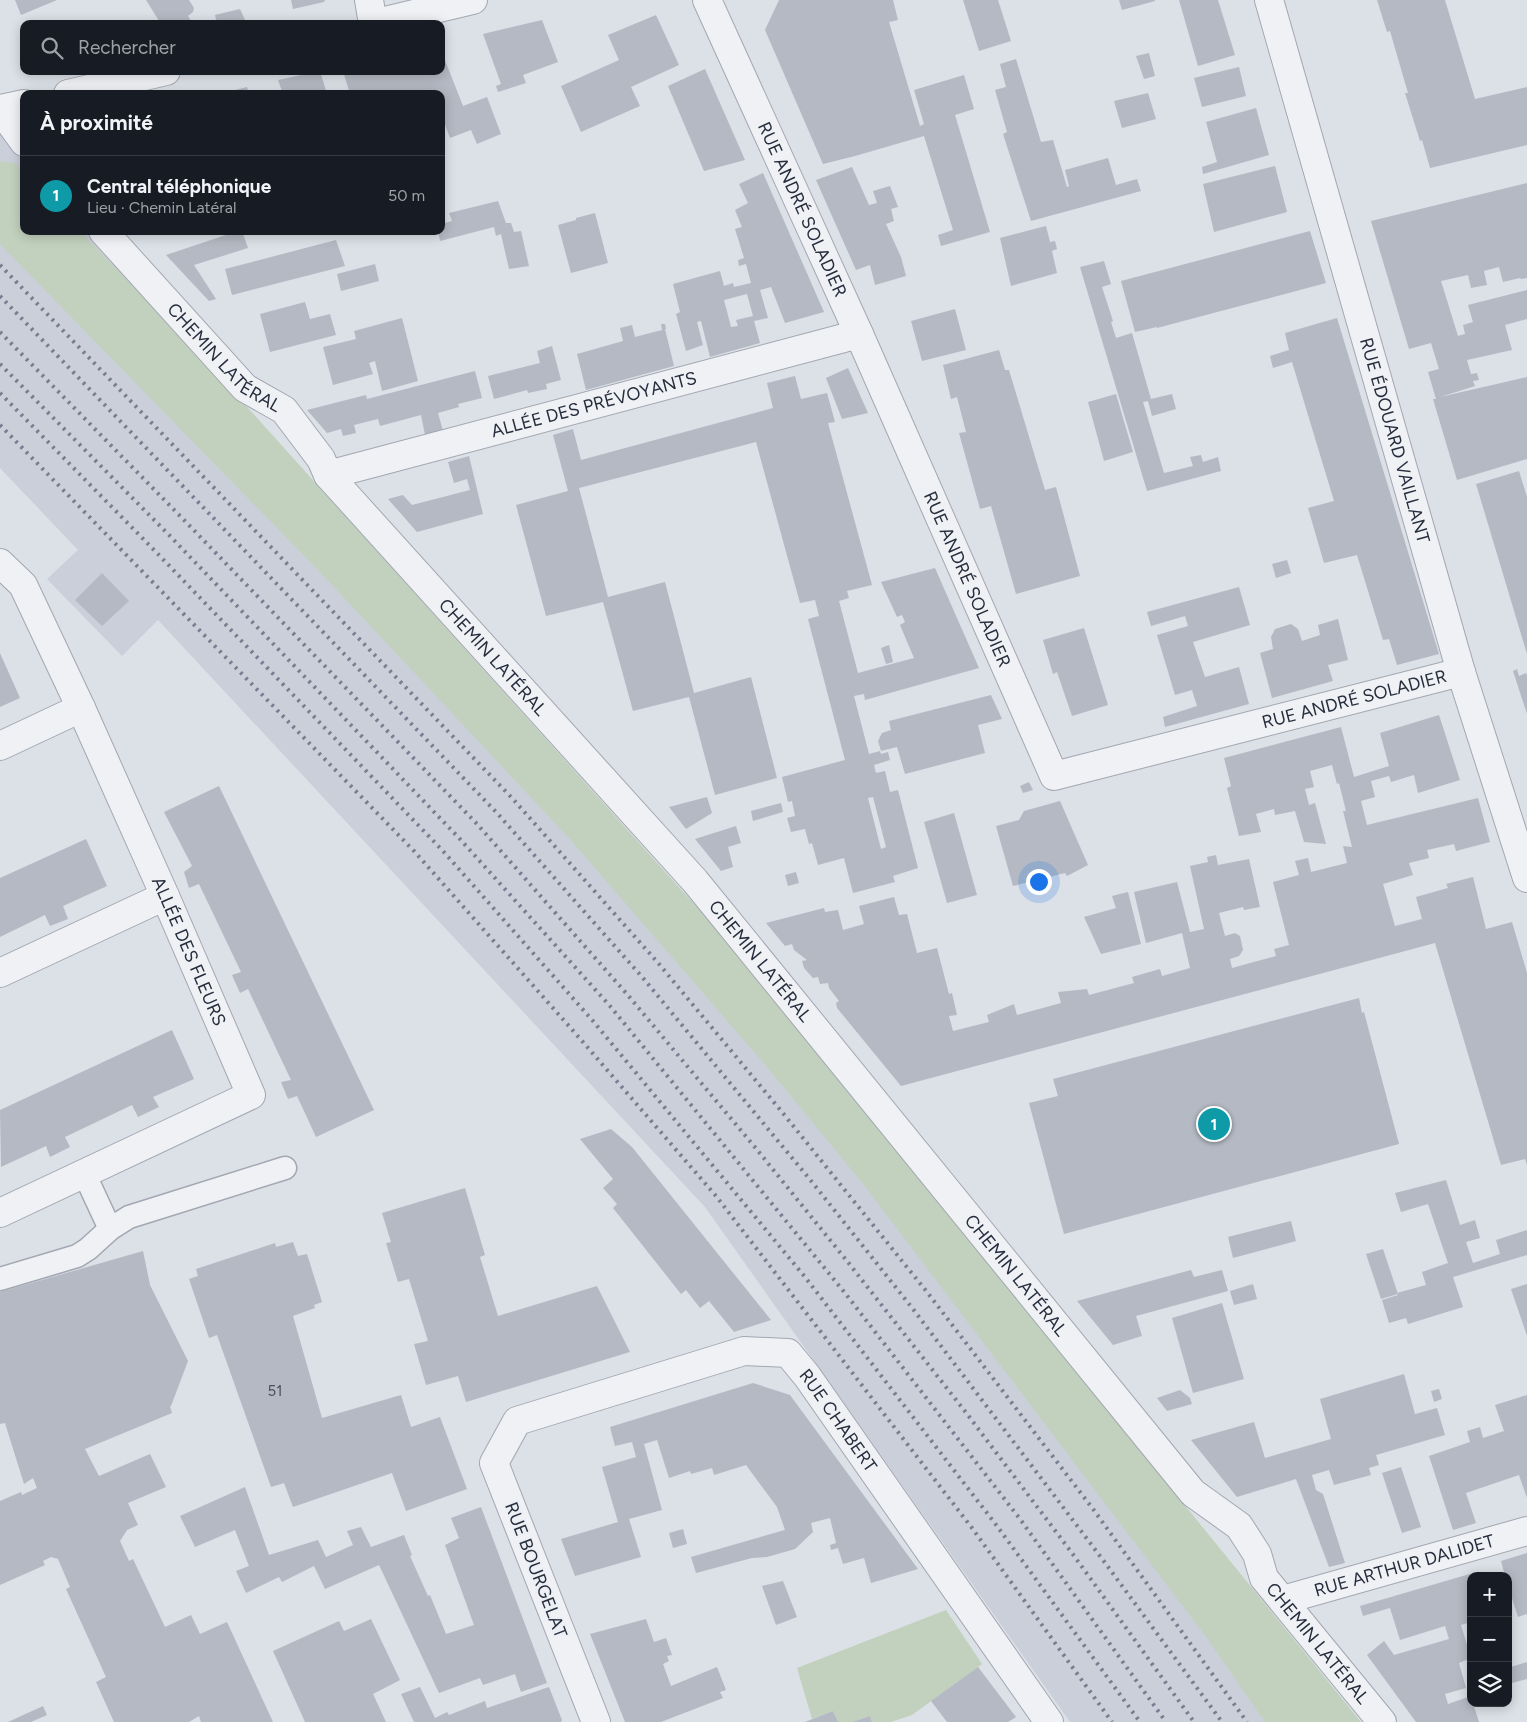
<!DOCTYPE html>
<html lang="fr">
<head>
<meta charset="utf-8">
<style>
	:root { --surface:#171b24; --page:#20242c; --text:#f1f3f6; --muted:#9ea1a6; --line:#363941; --accent:#d93025 }
	body { margin:0; font-family:Figtree,sans-serif; background:var(--page); color:var(--text) }
	.controls { position:absolute; right:15px; bottom:15px; display:grid; overflow:hidden; border-radius:10px; box-shadow:0 2px 12px #0003 }
	.controls button { width:45px; height:45px; display:grid; place-items:center; padding:0; border:0; border-bottom:1px solid var(--line); background:var(--surface); color:var(--text); font:25px sans-serif }
	.you { position:absolute; left:1038px; top:881px; width:18px; height:18px; margin:-12px; border:4px solid #fff; border-radius:50%; background:#1a73e8; box-shadow:0 0 0 8px #1a73e833 }
	.badge { display:grid; place-items:center; width:32px; height:32px; border-radius:50%; background:var(--accent); color:#fff; font-size:16px; font-weight:700 }
	.pin { position:absolute; translate:-50% -50%; border:2px solid #fff; box-shadow:0 1px 5px #0006 }
	.list { margin:0; padding:0; list-style:none }
	h2 { display:flex; justify-content:space-between; align-items:center; height:65px; margin:0; padding:0 20px; font-size:21px }
	h2 small { font-size:16px; font-weight:400; color:var(--muted) }
	.list li { display:grid; grid-template-columns:32px 1fr auto; gap:15px; align-items:center; box-sizing:border-box; height:80px; padding:0 20px; border-top:1px solid var(--line) }
	.list b { display:block; font-size:19px; white-space:nowrap }
	.list p { margin:0; font-size:16px; white-space:nowrap; color:var(--muted) }
	.list em { font-size:16px; font-style:normal; color:var(--muted) }
	.icon { flex:none; width:28px; height:28px; fill:none; stroke:currentColor; stroke-width:2; stroke-linecap:round; stroke-linejoin:round }
	.map { position:relative; flex:none; width:1527px; height:1722px; overflow:hidden }
	.search { position:absolute; background:var(--surface); box-shadow:0 2px 12px #0003; left:20px; top:20px; width:425px; height:55px; display:flex; align-items:center; gap:12px; box-sizing:border-box; padding:0 18px; border-radius:10px; color:var(--muted); font-size:19px }
	.panel { position:absolute; background:var(--surface); box-shadow:0 2px 12px #0003; left:20px; top:90px; width:425px; height:145px; border-radius:10px }
	.map>svg:first-child { display:block }
	.built { fill:#cacfd9 }
	.green { fill:#c2d1bd }
	.building { fill:#b4b9c3; fill-rule:evenodd }
	.lines { fill:none; stroke-linecap:round; stroke-linejoin:round }
	.service-casing { stroke:#a2a7b1; stroke-width:25 }
	.minor-casing { stroke:#a2a7b1; stroke-width:30 }
	.service { stroke:#eff1f5; stroke-width:22 }
	.minor { stroke:#eff1f5; stroke-width:28 }
	.rail { stroke:#767f90; stroke-width:4; stroke-dasharray:2.5 5; stroke-linecap:butt }
	.labels { text-anchor:middle; stroke-width:4; stroke-linejoin:round; paint-order:stroke }
	.number-label { font-size:15px; fill:#4a515e }
	.street-label { font-size:18px; fill:#262e3d; stroke:#eceff4 }
</style>
</head>
<body>
<div class="map">
<svg width="1527" height="1722" viewBox="0 0 1527 1722">
	<rect width="100%" height="100%" fill="#dce0e7"/>
	<!-- built -->
	<polygon class="built" points="0,98 24,128 24,231 106,231 309,487 1360,1722 1070,1722 705,1207 158,620 122,656 47,579 78,550 0,468"/>
	<!-- green -->
	<g class="green">
		<polygon points="0,161 15,163 24,172 24,231 80,231 231,389 713,925 1361,1722 1265,1722 1207,1638 864,1185 762,1061 568,837 319,571 0,244"/>
		<polygon points="946,1610 982,1664 978,1667 912,1715 891,1722 872,1722 870,1716 852,1722 838,1722 833,1711 812,1719 797,1668"/>
	</g>
	<!-- building -->
	<g class="building">
		<polygon points="15,0 57,0 21,15"/>
		<polygon points="146,0 189,0 194,8 193,12 188,16 193,24 161,24"/>
		<polygon points="291,0 325,0 324,2 293,9"/>
		<polygon points="779,0 893,0 898,20 889,22 920,126 924,124 914,90 964,75 974,109 955,115 990,232 941,246 938,235 953,230 924,136 855,156 823,164 765,30"/>
		<polygon points="963,0 998,0 1011,41 979,51"/>
		<polygon points="1119,0 1155,0 1155,1 1122,10"/>
		<polygon points="1179,0 1218,0 1235,55 1198,66"/>
		<polygon points="1377,0 1445,0 1475,99 1527,87 1527,145 1430,168 1422,140 1420,141 1405,93 1408,93 1390,31 1387,32"/>
		<polygon points="240,9 245,20 229,24 217,24 215,15"/>
		<polygon points="656,15 679,65 631,87 640,106 581,132 561,86 619,60 608,35"/>
		<polygon points="542,20 558,62 523,75 526,83 498,92 496,86 501,84 483,34"/>
		<polygon points="441,50 463,106 487,97 501,134 477,144 471,130 450,138 441,114 441,94 350,94 343,71 441,71"/>
		<polygon points="1149,53 1155,76 1144,79 1136,56"/>
		<polygon points="1016,59 1041,142 1053,140 1067,187 1069,186 1065,170 1108,158 1116,185 1137,179 1141,191 1031,221 1003,134 1007,132 995,90 1006,87 1000,64"/>
		<polygon points="1239,67 1246,96 1202,107 1194,78"/>
		<polygon points="705,69 745,160 704,171 668,86"/>
		<polygon points="320,71 327,94 283,94 278,80"/>
		<polygon points="247,87 249,94 223,94 223,93"/>
		<polygon points="1148,93 1156,119 1122,128 1114,101"/>
		<polygon points="1256,108 1269,155 1203,174 1202,167 1217,162 1206,122"/>
		<polygon points="1275,166 1287,212 1214,232 1203,184"/>
		<polygon points="852,167 869,205 877,203 873,191 890,186 898,207 891,209 894,221 886,224 901,257 906,276 875,285 870,265 856,270 816,180"/>
		<path d="M763,173L824,312L785,323L771,287L760,290L768,318L754,321L760,343L710,357L701,321L697,322L703,345L686,351L676,314L680,312L673,284L720,271L724,286L733,283L734,287L751,283L746,264L739,266L738,260L744,258L735,229L742,227L735,210L748,203L739,184ZM747,294L753,316L736,320L738,326L731,327L724,300Z"/>
		<polygon points="1527,183 1527,278 1521,279 1520,278 1503,282 1499,267 1484,271 1487,285 1471,288 1468,275 1441,281 1458,336 1465,334 1463,325 1473,322 1468,305 1527,290 1527,319 1505,325 1512,350 1467,360 1471,374 1477,373 1479,380 1473,381 1475,386 1440,397 1527,377 1527,459 1457,480 1433,399 1436,399 1428,372 1439,369 1431,343 1409,349 1371,221"/>
		<polygon points="498,201 506,223 511,223 514,232 521,231 529,266 509,269 501,234 496,236 494,227 440,241 438,231 441,231 441,224 452,221 449,213"/>
		<polygon points="595,213 608,263 571,273 558,225 576,220 576,218"/>
		<polygon points="1046,226 1050,242 1055,241 1057,249 1052,251 1057,273 1011,286 1000,238"/>
		<polygon points="238,231 242,231 248,248 194,265 216,299 209,301 166,255"/>
		<polygon points="1310,231 1326,283 1157,328 1157,327 1135,332 1121,281"/>
		<polygon points="336,240 345,266 232,295 225,269"/>
		<polygon points="1104,261 1111,284 1102,287 1113,321 1111,322 1116,338 1132,333 1151,399 1172,394 1176,409 1152,416 1148,401 1143,402 1164,473 1193,466 1190,457 1201,455 1203,462 1218,457 1221,471 1147,491 1080,267"/>
		<polygon points="375,264 379,281 341,291 337,274"/>
		<polygon points="305,302 310,319 330,314 336,335 270,352 260,314"/>
		<polygon points="955,309 966,350 922,361 911,321"/>
		<polygon points="402,318 418,381 382,391 375,361 369,363 373,374 333,385 323,347 356,339 354,331"/>
		<polygon points="1337,318 1439,654 1397,665 1389,639 1383,640 1357,555 1324,563 1308,508 1334,501 1292,362 1273,368 1270,356 1289,350 1285,333"/>
		<polygon points="661,324 665,324 666,329 665,329 674,366 586,390 577,354 623,341 620,328 632,325 635,337 662,330"/>
		<polygon points="552,346 561,380 546,384 547,389 528,393 527,390 494,399 488,376 540,363 537,351"/>
		<polygon points="999,350 1005,370 1009,370 1045,490 1056,487 1080,576 1016,594 991,506 980,509 959,433 966,432 957,397 951,399 943,365"/>
		<polygon points="848,368 868,413 842,419 826,378"/>
		<polygon points="475,371 482,398 458,404 459,407 438,413 443,431 425,435 421,415 380,426 378,419 354,425 356,433 343,436 341,429 327,433 307,410 366,395 367,399"/>
		<path d="M795,376L801,399L827,393L835,422L828,423L872,585L847,591L849,598L839,601L858,673L914,658L900,625L905,622L902,615L897,617L881,582L935,568L979,668L865,700L864,694L854,696L869,754L880,751L881,754L888,752L890,760L874,765L876,773L885,771L890,792L898,790L918,868L893,876L895,882L853,893L844,858L818,865L812,843L809,844L805,829L791,832L787,818L795,816L792,801L788,802L782,777L845,760L808,619L819,616L815,600L800,603L756,442L579,488L608,597L665,582L694,693L751,677L777,778L715,795L689,697L633,711L603,602L546,616L516,505L568,491L553,435L573,429L581,460L773,408L767,383ZM873,797L886,847L881,849L868,798Z"/>
		<polygon points="1116,394 1133,452 1104,461 1088,402"/>
		<polygon points="469,456 483,514 417,532 388,499 403,495 412,505 470,490 467,479 454,483 448,462"/>
		<polygon points="1519,471 1527,497 1527,654 1476,484"/>
		<polygon points="1287,560 1291,573 1276,578 1272,564"/>
		<polygon points="102,573 129,601 102,626 75,600"/>
		<polygon points="1239,587 1250,625 1193,642 1205,677 1239,667 1249,704 1165,727 1163,717 1197,706 1192,690 1175,695 1157,635 1188,626 1185,616 1151,626 1147,612"/>
		<polygon points="1338,619 1348,660 1328,665 1333,681 1272,698 1260,653 1273,649 1271,637 1275,629 1291,624 1298,629 1302,641 1320,635 1318,625"/>
		<polygon points="1084,628 1108,705 1072,716 1057,672 1053,674 1043,640"/>
		<polygon points="889,645 893,662 886,664 881,648"/>
		<polygon points="0,653 20,698 0,707"/>
		<polygon points="1517,669 1519,676 1526,673 1527,675 1527,714 1513,671"/>
		<polygon points="991,695 1002,719 978,725 985,753 905,774 897,747 881,751 878,741 882,733 891,730 889,721"/>
		<polygon points="1439,715 1460,780 1418,793 1414,775 1391,782 1389,776 1371,781 1375,797 1361,801 1367,825 1478,798 1490,842 1456,851 1454,844 1427,850 1429,858 1409,863 1413,875 1383,884 1395,926 1422,919 1416,897 1448,888 1446,884 1473,877 1486,929 1512,922 1527,973 1527,1165 1525,1159 1501,1165 1435,943 901,1086 837,1008 836,1003 839,1001 829,988 828,983 820,984 818,977 813,978 804,968 802,961 807,960 794,950 792,944 785,946 766,923 824,908 825,912 838,910 843,930 864,924 859,906 894,897 899,915 907,914 917,953 937,948 949,994 952,993 957,1015 949,1016 953,1031 989,1022 987,1015 1014,1004 1017,1015 1061,1003 1058,992 1087,989 1089,995 1134,983 1132,977 1160,969 1162,976 1190,968 1182,933 1146,943 1134,892 1177,882 1190,932 1204,929 1190,866 1208,862 1207,857 1216,855 1218,865 1249,859 1260,907 1244,910 1243,907 1219,913 1225,936 1235,933 1240,936 1243,950 1239,956 1230,959 1232,968 1276,956 1274,949 1289,945 1273,882 1299,875 1295,861 1308,858 1311,872 1347,863 1343,846 1352,847 1343,811 1346,811 1339,783 1337,784 1332,765 1310,771 1314,787 1305,789 1309,805 1315,803 1326,844 1304,842 1295,811 1275,815 1274,809 1256,814 1261,832 1239,836 1227,788 1231,786 1224,758 1341,727 1354,777 1389,766 1380,733"/>
		<polygon points="1029,782 1033,790 1023,793 1020,786"/>
		<polygon points="219,786 374,1110 316,1137 297,1096 288,1099 281,1082 291,1080 248,989 240,993 232,975 241,972 199,884 189,888 184,872 192,866 164,812"/>
		<polygon points="707,797 712,813 686,829 669,807"/>
		<polygon points="1060,801 1088,865 1067,876 1065,873 1013,886 996,826 1019,820 1024,811"/>
		<polygon points="781,803 783,812 753,821 751,811"/>
		<polygon points="954,813 977,895 947,903 924,822"/>
		<polygon points="736,826 741,843 728,847 733,867 721,871 695,839"/>
		<polygon points="86,839 107,886 63,906 68,919 50,926 45,915 0,937 0,878"/>
		<polygon points="796,872 799,883 788,886 785,875"/>
		<polygon points="1128,892 1141,944 1101,954 1084,917 1116,908 1112,896"/>
		<polygon points="1359,998 1362,1013 1364,1012 1399,1144 1064,1234 1029,1103 1058,1096 1053,1079"/>
		<polygon points="172,1030 194,1079 153,1097 159,1107 138,1117 132,1105 65,1137 70,1147 50,1157 46,1146 1,1167 0,1110"/>
		<polygon points="611,1129 632,1147 771,1320 734,1332 709,1301 700,1308 686,1290 681,1294 613,1208 617,1204 603,1188 613,1179 580,1139"/>
		<polygon points="1446,1180 1460,1225 1475,1220 1480,1238 1466,1242 1473,1263 1500,1254 1496,1240 1527,1230 1527,1255 1453,1277 1463,1307 1408,1324 1406,1318 1389,1323 1382,1300 1398,1295 1397,1293 1426,1285 1422,1272 1448,1263 1428,1204 1401,1212 1395,1193"/>
		<polygon points="465,1188 485,1255 480,1257 498,1316 597,1286 630,1352 466,1402 458,1376 426,1385 414,1344 428,1341 409,1279 398,1282 386,1243 391,1242 382,1213"/>
		<polygon points="1291,1221 1296,1241 1233,1258 1228,1237"/>
		<polygon points="293,1242 298,1256 307,1254 322,1302 314,1305 315,1308 293,1316 322,1418 401,1395 411,1427 440,1417 467,1489 406,1511 392,1473 293,1507 284,1483 271,1487 217,1335 209,1338 189,1279 198,1276 196,1269 275,1243 276,1247"/>
		<polygon points="1383,1249 1398,1294 1381,1299 1366,1254"/>
		<polygon points="143,1251 150,1285 188,1361 171,1406 170,1406 172,1413 85,1449 99,1476 150,1454 166,1487 128,1503 138,1525 127,1530 120,1541 129,1561 133,1559 165,1627 191,1615 200,1634 227,1622 273,1722 201,1722 199,1716 189,1722 114,1722 96,1682 106,1677 66,1589 70,1587 58,1559 51,1557 43,1561 45,1565 0,1585 0,1501 21,1492 22,1495 37,1488 33,1478 24,1484 5,1423 0,1424 0,1292"/>
		<polygon points="1191,1270 1194,1277 1222,1270 1228,1291 1136,1316 1142,1336 1113,1345 1077,1301"/>
		<polygon points="1253,1284 1257,1299 1234,1305 1230,1291"/>
		<polygon points="1527,1284 1527,1336 1511,1289"/>
		<polygon points="1222,1303 1244,1379 1193,1393 1172,1318"/>
		<polygon points="1404,1374 1415,1414 1437,1408 1445,1435 1376,1455 1379,1465 1369,1468 1371,1475 1334,1485 1329,1470 1312,1475 1316,1490 1323,1494 1345,1563 1329,1567 1296,1479 1237,1497 1191,1440 1254,1422 1265,1458 1331,1439 1320,1399"/>
		<polygon points="753,1383 790,1395 918,1569 871,1583 864,1558 843,1564 838,1548 831,1550 830,1545 836,1543 830,1518 811,1523 813,1532 795,1549 767,1557 752,1558 696,1573 691,1557 785,1530 777,1507 746,1465 714,1475 712,1468 691,1474 690,1471 669,1478 657,1440 644,1444 662,1510 629,1519 641,1557 575,1576 561,1539 618,1522 602,1467 636,1457 632,1442 615,1446 610,1427"/>
		<polygon points="1439,1389 1442,1399 1434,1402 1431,1391"/>
		<polygon points="1180,1390 1190,1398 1192,1404 1167,1411 1157,1398"/>
		<polygon points="1527,1395 1527,1498 1519,1475 1466,1493 1476,1523 1453,1530 1429,1456 1470,1442 1467,1431 1480,1427 1483,1438 1504,1431 1495,1405"/>
		<polygon points="1401,1467 1421,1527 1402,1533 1382,1473"/>
		<polygon points="245,1487 269,1555 318,1540 326,1557 353,1545 347,1531 361,1527 371,1547 404,1535 412,1555 410,1556 428,1596 430,1595 446,1634 474,1625 445,1545 459,1538 451,1518 481,1507 547,1683 521,1692 515,1674 483,1685 480,1678 439,1693 379,1565 325,1589 314,1566 282,1582 279,1577 246,1593 236,1571 249,1566 235,1530 195,1547 180,1516"/>
		<polygon points="683,1529 687,1544 673,1548 669,1533"/>
		<polygon points="1527,1553 1527,1614 1518,1617 1508,1586 1508,1576 1505,1576 1501,1561"/>
		<polygon points="1473,1573 1473,1576 1471,1576 1471,1622 1461,1625 1471,1658 1459,1663 1466,1688 1445,1694 1448,1704 1471,1696 1471,1703 1473,1703 1479,1722 1416,1722 1367,1655 1384,1641 1394,1655 1449,1639 1445,1626 1400,1640 1390,1608 1363,1616 1360,1606"/>
		<polygon points="783,1581 797,1617 776,1625 762,1586"/>
		<polygon points="371,1619 400,1680 373,1694 386,1722 305,1722 273,1651 339,1621 344,1631"/>
		<polygon points="646,1619 654,1642 666,1638 672,1655 667,1656 669,1661 663,1664 671,1686 717,1667 726,1690 720,1692 723,1698 661,1722 625,1722 590,1634"/>
		<polygon points="1527,1662 1527,1679 1512,1683 1508,1668"/>
		<polygon points="978,1667 1016,1717 1008,1722 947,1722 931,1701"/>
		<polygon points="420,1687 435,1718 447,1712 449,1715 485,1701 487,1708 549,1687 562,1720 561,1722 414,1722 401,1694"/>
		<polygon points="43,1706 47,1715 31,1722 8,1722"/>
		<polygon points="833,1711 838,1722 805,1722"/>
		<polygon points="870,1716 872,1722 852,1722"/>
	</g>
	<g class="lines">
		<!-- service casing -->
		<g class="service-casing">
			<g id="service">
				<polyline points="84,1173 110,1229"/>
				<polyline points="0,1279 77,1256 88,1249 110,1229 129,1217 285,1168"/>
			</g>
		</g>
		<!-- minor casing -->
		<g class="minor-casing">
			<g id="minor">
				<polyline points="369,0 373,24"/>
				<path id="s1" d="M707,0L859,334L1054,776L1461,672"/>
				<path id="s2" d="M1269,0L1461,672L1527,878"/>
				<polyline points="372,24 473,0"/>
				<polyline points="68,94 166,71"/>
				<polyline points="24,104 0,109 24,142"/>
				<path id="s3" d="M103,231L245,388L284,410L321,459L328,475L695,881L1193,1493L1239,1526L1257,1554L1264,1578L1382,1722"/>
				<path id="s4" d="M328,475L859,334"/>
				<path id="s5" d="M0,563L23,585L81,708L165,896L251,1095L0,1213"/>
				<polyline points="0,746 81,708"/>
				<polyline points="0,973 165,896"/>
				<path id="s6" d="M1283,1600L1527,1531"/>
				<path id="s7" d="M596,1722L494,1463L517,1421L744,1351L788,1353L807,1376L1049,1722"/>
			</g>
		</g>
		<!-- service -->
		<use href="#service" class="service"/>
		<!-- minor -->
		<use href="#minor" class="minor"/>
		<!-- rail -->
		<g class="rail">
			<polyline points="0,265 512,798 659,964 782,1112 927,1292 1093,1509 1247,1722"/>
			<polyline points="0,296 497,813 643,978 812,1182 913,1309 1103,1560 1222,1722"/>
			<polyline points="0,332 184,520 477,824 626,993 754,1146 847,1261 964,1410 1072,1553 1194,1722"/>
			<polyline points="0,364 170,536 459,838 610,1006 845,1293 1020,1519 1166,1722"/>
			<polyline points="0,393 157,553 443,851 593,1021 805,1277 997,1526 1140,1722"/>
			<polyline points="0,425 414,851 576,1034 716,1196 972,1528 1112,1722"/>
		</g>
	</g>
	<g class="labels">
		<!-- number labels -->
		<g class="number-label">
			<text x="275" y="1396">51</text>
		</g>
		<!-- street labels -->
		<g class="street-label">
			<text dy="6" stroke="none"><textPath href="#s1" startOffset="230">RUE ANDRÉ SOLADIER</textPath></text>
			<text dy="6" stroke="none"><textPath href="#s3" startOffset="176">CHEMIN LATÉRAL</textPath></text>
			<text dy="6" stroke="none"><textPath href="#s4" startOffset="275">ALLÉE DES PRÉVOYANTS</textPath></text>
			<text dy="6" stroke="none"><textPath href="#s2" startOffset="458">RUE ÉDOUARD VAILLANT</textPath></text>
			<text dy="6" stroke="none"><textPath href="#s1" startOffset="635">RUE ANDRÉ SOLADIER</textPath></text>
			<text dy="6" stroke="none"><textPath href="#s3" startOffset="581">CHEMIN LATÉRAL</textPath></text>
			<text dy="6" stroke="none"><textPath href="#s1" startOffset="1160">RUE ANDRÉ SOLADIER</textPath></text>
			<text dy="6" stroke="none"><textPath href="#s5" startOffset="434">ALLÉE DES FLEURS</textPath></text>
			<text dy="6" stroke="none"><textPath href="#s3" startOffset="986">CHEMIN LATÉRAL</textPath></text>
			<text dy="6" stroke="none"><textPath href="#s3" startOffset="1391">CHEMIN LATÉRAL</textPath></text>
			<text dy="6" stroke="none"><textPath href="#s7" startOffset="692">RUE CHABERT</textPath></text>
			<text dy="6" stroke="none"><textPath href="#s6" startOffset="126">RUE ARTHUR DALIDET</textPath></text>
			<text transform="translate(536 1570) rotate(69)" y="6">RUE BOURGELAT</text>
			<text dy="6" stroke="none"><textPath href="#s3" startOffset="1871">CHEMIN LATÉRAL</textPath></text>
		</g>
	</g>
</svg>
<div class="controls">
<button>+</button>
<button>−</button>
<button><svg class="icon" aria-label="layers" viewBox="0 0 24 24"><path d="M12 4l9 5-9 5-9-5zM3 14l9 5 9-5"/></svg></button>
</div>
<div class="you"></div>
<div class="pin badge" style="left:1214px;top:1124px;background:#0f9aa8">1</div>
<div class="search"><svg class="icon" aria-label="search" viewBox="0 0 24 24"><circle cx="10" cy="10" r="6"/><path d="M15 15l6 6"/></svg>Rechercher</div>
<section class="panel">
<h2>À proximité<small></small></h2>
<ul class="list">
<li><span class="badge" style="background:#0f9aa8">1</span><div><b>Central téléphonique</b><p>Lieu · Chemin Latéral</p></div><em>50 m</em></li>
</ul>
</section>
</div>
</body>
</html>
